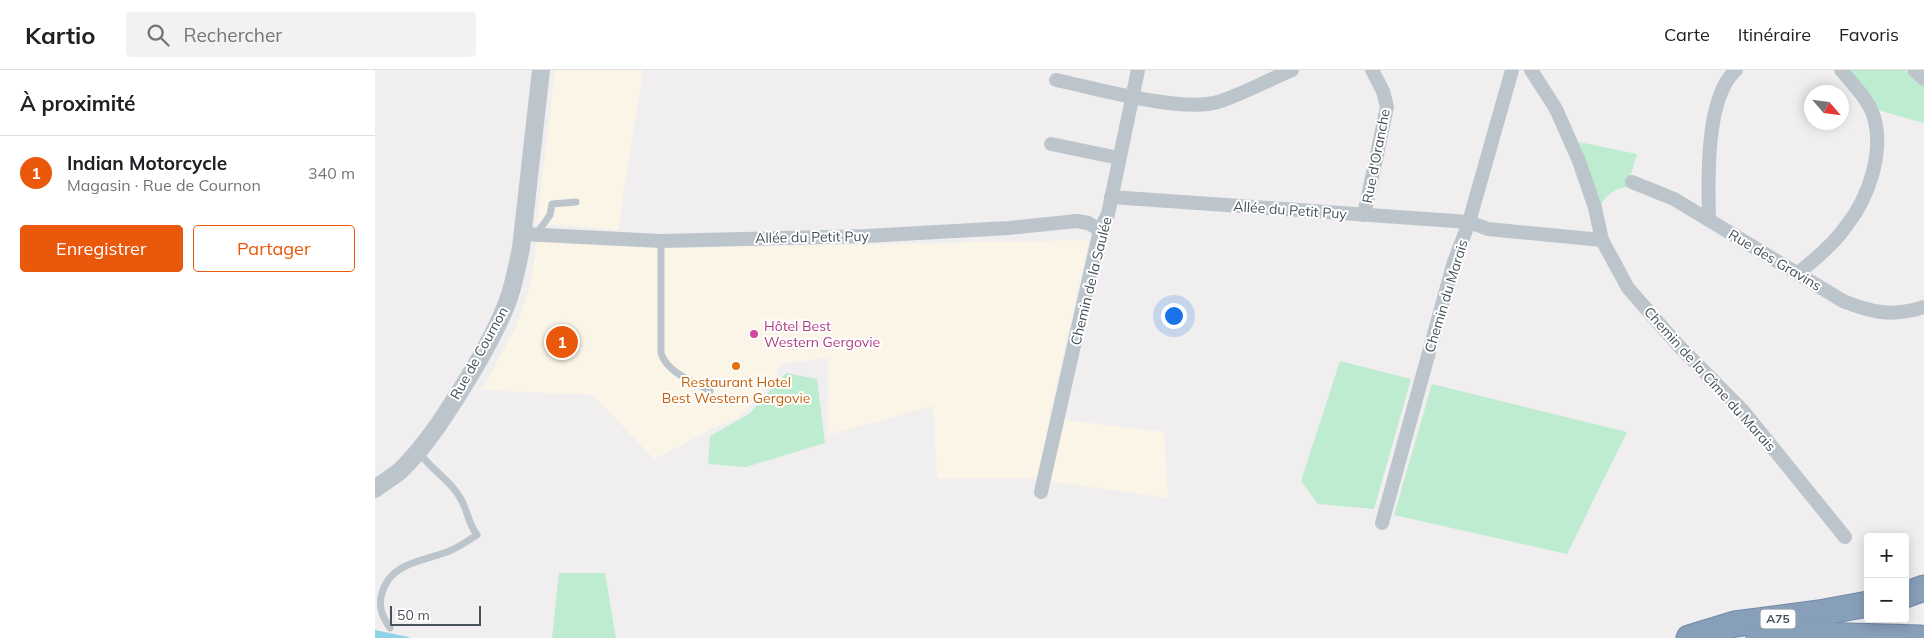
<!DOCTYPE html>
<html lang="fr">
<head>
<meta charset="utf-8">
<style>
	:root { --surface:#fff; --page:#f2f2f2; --text:#202124; --muted:#757577; --line:#e0e0e0; --accent:#ea580c }
	body { margin:0; font-family:Mulish,sans-serif; background:var(--page); color:var(--text) }
	.controls { position:absolute; right:15px; bottom:15px; display:grid; overflow:hidden; border-radius:5px; box-shadow:0 2px 12px #0003 }
	.controls button { width:45px; height:45px; display:grid; place-items:center; padding:0; border:0; border-bottom:1px solid var(--line); background:var(--surface); color:var(--text); font:25px sans-serif }
	.compass { position:absolute; left:1429px; top:15px; width:45px; height:45px; border-radius:50%; background:var(--surface); box-shadow:0 2px 12px #0003; rotate:118deg }
	.scale { position:absolute; left:15px; bottom:12px; width:91px; box-sizing:border-box; padding-left:5px; border:2px solid #47515a; border-top:0; font-size:14px; line-height:18px; white-space:nowrap; color:#47515a; -webkit-text-stroke:4px #fff; paint-order:stroke }
	.you { position:absolute; left:798px; top:245px; width:18px; height:18px; margin:-12px; border:4px solid #fff; border-radius:50%; background:#1a73e8; box-shadow:0 0 0 8px #1a73e833 }
	.badge { display:grid; place-items:center; width:32px; height:32px; border-radius:50%; background:var(--accent); color:#fff; font-size:16px; font-weight:700 }
	.pin { position:absolute; translate:-50% -50%; border:2px solid #fff; box-shadow:0 1px 5px #0006 }
	.list { margin:0; padding:0; list-style:none }
	h2 { display:flex; justify-content:space-between; align-items:center; height:65px; margin:0; padding:0 20px; font-size:21px }
	h2 small { font-size:16px; font-weight:400; color:var(--muted) }
	.list li { display:grid; grid-template-columns:32px 1fr auto; gap:15px; align-items:center; box-sizing:border-box; height:75px; padding:0 20px; border-top:1px solid var(--line) }
	.list b { display:block; font-size:19px; white-space:nowrap }
	.list p { margin:0; font-size:16px; white-space:nowrap; color:var(--muted) }
	.list em { font-size:16px; font-style:normal; color:var(--muted) }
	.actions { display:flex; gap:10px; padding:15px 20px }
	.actions a { flex:1; padding:11px 0; border:1px solid var(--accent); border-radius:5px; text-align:center; font-size:18px; color:var(--accent) }
	.actions .main { background:var(--accent); color:#fff }
	.icon { flex:none; width:28px; height:28px; fill:none; stroke:currentColor; stroke-width:2; stroke-linecap:round; stroke-linejoin:round }
	.map { position:relative; flex:none; width:1549px; height:568px; overflow:hidden }
	header { display:flex; align-items:center; gap:30px; box-sizing:border-box; height:70px; padding:0 25px; background:var(--surface); border-bottom:1px solid var(--line) }
	header strong { font-size:24px }
	nav { display:flex; gap:28px; margin-inline-start:auto; font-size:18px }
	.search { width:350px; height:45px; background:var(--page); display:flex; align-items:center; gap:12px; box-sizing:border-box; padding:0 18px; border-radius:5px; color:var(--muted); font-size:19px }
	main { display:flex }
	aside { flex:1; background:var(--surface) }
	.map>svg:first-child { display:block }
	.commercial { fill:#fbf5e8 }
	.green { fill:#beecd1 }
	.water { fill:#8ed2e7 }
	.lines { fill:none; stroke-linecap:round; stroke-linejoin:round }
	.motorway-casing { stroke:#738aa6; stroke-width:27 }
	.service { stroke:#bdc5cc; stroke-width:7 }
	.minor { stroke:#bdc5cc; stroke-width:14 }
	.tertiary { stroke:#bdc5cc; stroke-width:18 }
	.motorway { stroke:#889fba; stroke-width:25 }
	.hotel-dot { fill:#d1479c; stroke:#fff; stroke-width:2 }
	.food-dot { fill:#e8710a; stroke:#fff; stroke-width:2 }
	.labels { text-anchor:middle; stroke-width:4; stroke-linejoin:round; paint-order:stroke }
	.shield { fill:#fff; stroke:#7e858c; stroke-width:1 }
	.shield-label { font-size:12px; font-weight:bold; fill:#47515a }
	.street-label { font-size:14px; fill:#47515a; stroke:#fff }
	.hotel-label { font-size:14px; fill:#b23c85; stroke:#fff; text-anchor:start }
	.food-label { font-size:14px; fill:#c56008; stroke:#fff }
</style>
</head>
<body>
<header>
<strong>Kartio</strong>
<div class="search"><svg class="icon" aria-label="search" viewBox="0 0 24 24"><circle cx="10" cy="10" r="6"/><path d="M15 15l6 6"/></svg>Rechercher</div>
<nav><a>Carte</a><a>Itinéraire</a><a>Favoris</a></nav>
</header>
<main>
<aside>
<h2>À proximité<small></small></h2>
<ul class="list">
<li><span class="badge">1</span><div><b>Indian Motorcycle</b><p>Magasin · Rue de Cournon</p></div><em>340 m</em></li>
</ul>
<div class="actions"><a class="main">Enregistrer</a><a>Partager</a></div>
</aside>
<div class="map">
<svg width="1549" height="568" viewBox="0 0 1549 568">
	<rect width="100%" height="100%" fill="#f0eeee"/>
	<!-- commercial -->
	<g class="commercial">
		<polygon points="180,0 268,0 243,160 162,153"/>
		<polygon points="714,170 674,348 789,362 793,428 652,408 562,409 558,336 453,365 453,288 405,294 399,312 363,348 337,359 279,389 218,325 107,320 140,259 155,217 162,171 306,178"/>
	</g>
	<!-- green -->
	<g class="green">
		<polygon points="1475,0 1530,0 1538,9 1549,15 1549,53 1502,40 1488,15"/>
		<path d="M1204,72L1262,84L1252,117C1240,119 1231,124 1226,135Z"/>
		<polygon points="965,291 1036,309 999,439 943,434 926,411"/>
		<polygon points="411,303 442,309 450,373 371,397 333,394 335,366 374,344"/>
		<polygon points="1057,314 1252,362 1192,484 1019,445"/>
		<polygon points="184,503 230,503 241,568 177,568"/>
	</g>
	<!-- water -->
	<polygon class="water" points="0,560 33,567 35,568 0,568"/>
	<g class="lines">
		<!-- motorway casing -->
		<g class="motorway-casing">
			<g id="motorway">
				<polyline points="1530,525 1549,518"/>
				<polyline points="1314,568 1360,554 1444,543 1493,534"/>
				<polyline points="1384,568 1439,565 1545,568"/>
			</g>
		</g>
		<!-- service -->
		<g class="service">
			<polyline points="162,163 175,145 177,134 201,132"/>
			<path d="M286,171V283C292,303 318,311 335,321"/>
			<path d="M15,558C7,546 3,537 7,523C15,493 48,491 72,482C83,478 92,471 102,465C92,452 93,439 84,426C74,409 55,399 44,382"/>
		</g>
		<!-- minor -->
		<g class="minor">
			<polyline points="1156,0 1181,39 1204,91 1220,138 1227,170 1253,218 1303,275 1368,341 1470,467"/>
			<polyline points="1539,0 1549,9"/>
			<path d="M681,10C720,18 806,43 843,32C868,24 893,10 917,0"/>
			<polyline points="676,74 744,88"/>
			<path d="M1257,112L1299,129L1468,231C1498,243 1518,247 1549,237"/>
			<polyline points="736,127 1094,152 1113,159 1227,170"/>
			<polyline points="989,145 1012,37 1008,21 997,0"/>
			<path d="M1334,150C1333,112 1330,27 1361,0"/>
			<polyline points="147,164 286,171 491,166 634,158 702,151 713,153 725,160"/>
			<path d="M1423,203C1441,189 1459,174 1472,155C1494,127 1509,82 1499,47C1493,29 1478,14 1466,0"/>
			<polyline points="666,422 725,160 733,144 763,0"/>
			<polyline points="1007,453 1078,195 1094,152 1137,0"/>
		</g>
		<!-- tertiary -->
		<path class="tertiary" d="M0,419C8,413 17,407 25,401C54,373 76,336 97,302C110,280 123,257 132,233C139,215 142,197 146,178L166,0"/>
		<!-- motorway -->
		<use href="#motorway" class="motorway"/>
	</g>
	<!-- markers -->
	<circle class="hotel-dot" cx="379" cy="264" r="5"/>
	<circle class="food-dot" cx="361" cy="296" r="5"/>
	<g class="labels">
		<!-- shield labels -->
		<rect class="shield" x="1385.5" y="539.5" width="35" height="19" rx="4"/>
		<g class="shield-label">
			<text x="1403" y="553">A75</text>
		</g>
		<!-- street labels -->
		<g class="street-label">
			<text transform="translate(1001 86) rotate(-79)" y="5">Rue d'Oranche</text>
			<text transform="translate(915 140) rotate(4)" y="5">Allée du Petit Puy</text>
			<text transform="translate(437 167) rotate(-1)" y="5">Allée du Petit Puy</text>
			<text transform="translate(1400 190) rotate(31)" y="5">Rue des Gravins</text>
			<text transform="translate(716 211) rotate(-76)" y="5">Chemin de la Saulée</text>
			<text transform="translate(1071 226) rotate(-73)" y="5">Chemin du Marais</text>
			<text transform="translate(104 283) rotate(-61)" y="5">Rue de Cournon</text>
			<text transform="translate(1335 309) rotate(48)" y="5">Chemin de la Cîme du Marais</text>
		</g>
		<!-- hotel labels -->
		<g class="hotel-label">
			<text x="389" y="261">Hôtel Best<tspan x="389" dy="16">Western Gergovie</tspan></text>
		</g>
		<!-- food labels -->
		<g class="food-label">
			<text x="361" y="317">Restaurant Hotel<tspan x="361" dy="16">Best Western Gergovie</tspan></text>
		</g>
	</g>
</svg>
<div class="controls">
<button>+</button>
<button>−</button>
</div>
<svg class="compass" viewBox="-18 -18 36 36"><path d="M0-13l5 13h-10z" fill="#e53935"/><path d="M0 13l5-13h-10z" fill="#757577"/></svg>
<div class="scale">50 m</div>
<div class="you"></div>
<div class="pin badge" style="left:187px;top:272px">1</div>
</div>
</main>
</body>
</html>
